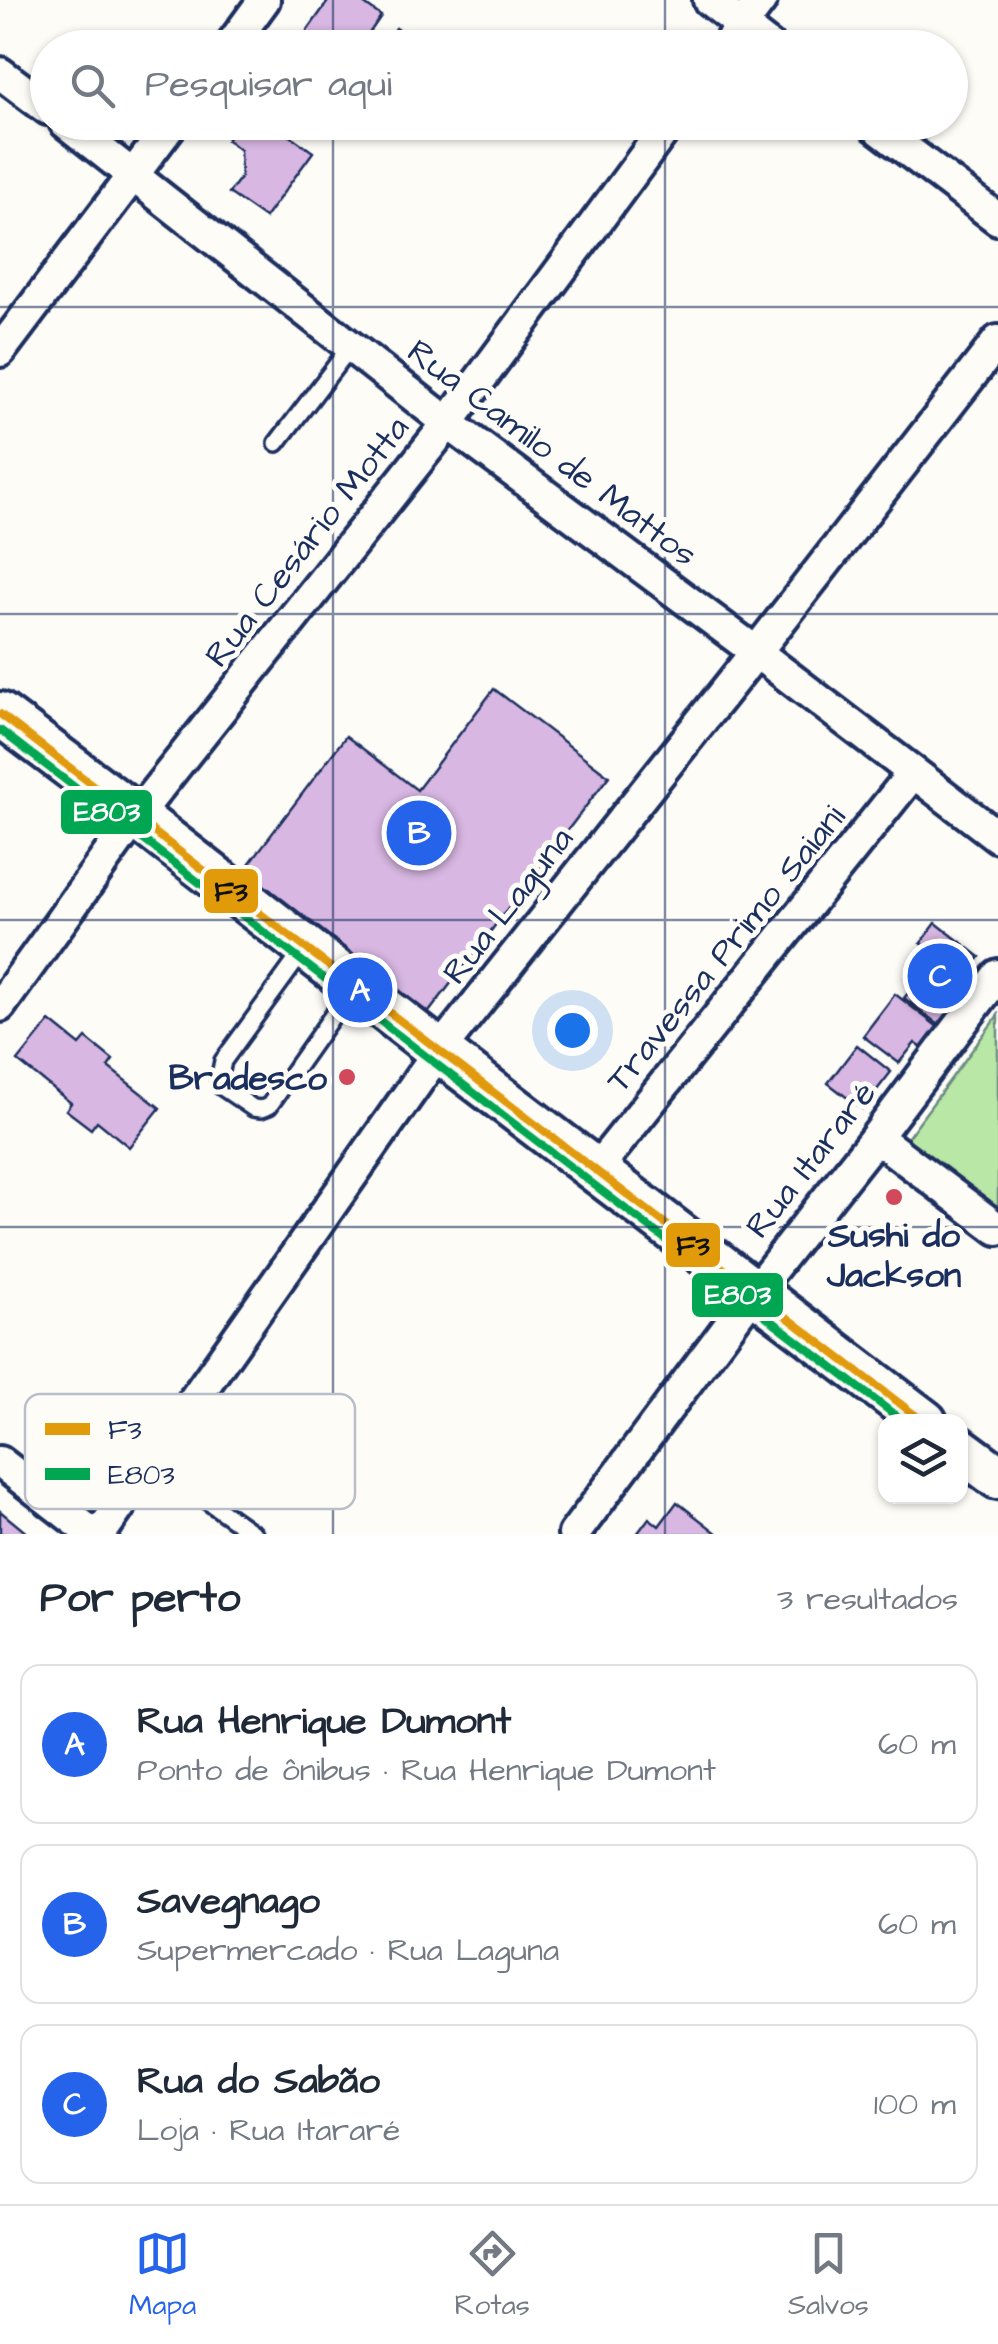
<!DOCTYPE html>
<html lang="pt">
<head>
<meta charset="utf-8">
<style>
	:root { --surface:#fff; --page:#f2f2f3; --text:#1f2937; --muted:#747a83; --line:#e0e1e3; --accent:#2563eb }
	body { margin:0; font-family:"Architects Daughter",sans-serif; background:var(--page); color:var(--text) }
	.controls { position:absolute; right:30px; bottom:30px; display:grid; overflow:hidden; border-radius:20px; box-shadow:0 2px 8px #0004 }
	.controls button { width:90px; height:90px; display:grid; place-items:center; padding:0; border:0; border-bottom:2px solid var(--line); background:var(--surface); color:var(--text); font:50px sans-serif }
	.you { position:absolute; left:572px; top:1030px; width:35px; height:35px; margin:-25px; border:8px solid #fff; border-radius:50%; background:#1a73e8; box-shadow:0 0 0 15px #1a73e833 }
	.badge { display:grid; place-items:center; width:65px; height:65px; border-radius:50%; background:var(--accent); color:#fff; font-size:32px; font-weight:700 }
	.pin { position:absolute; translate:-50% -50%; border:5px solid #fff; box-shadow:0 2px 10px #0006 }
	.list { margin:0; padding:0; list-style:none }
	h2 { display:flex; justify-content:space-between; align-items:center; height:130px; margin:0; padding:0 40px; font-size:42px }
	h2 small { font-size:32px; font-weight:400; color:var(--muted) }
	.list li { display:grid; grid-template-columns:65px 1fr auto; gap:30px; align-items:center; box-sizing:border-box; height:160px; margin:0 20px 20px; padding:0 20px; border:2px solid var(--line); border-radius:20px }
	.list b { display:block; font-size:38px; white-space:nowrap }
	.list p { margin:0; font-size:32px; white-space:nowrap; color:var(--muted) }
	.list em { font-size:32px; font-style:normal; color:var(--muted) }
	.icon { flex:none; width:55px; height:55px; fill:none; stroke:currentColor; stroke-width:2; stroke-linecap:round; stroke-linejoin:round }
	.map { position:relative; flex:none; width:998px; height:1534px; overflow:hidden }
	.search { position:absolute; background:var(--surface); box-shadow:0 2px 8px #0004; left:30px; right:30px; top:30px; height:110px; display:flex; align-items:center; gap:25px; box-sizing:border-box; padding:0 35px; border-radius:55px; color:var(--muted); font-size:38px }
	.sheet { height:670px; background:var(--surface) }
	nav { display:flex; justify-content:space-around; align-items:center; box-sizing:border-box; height:140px; border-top:2px solid var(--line); background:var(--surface); font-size:28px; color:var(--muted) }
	nav a { display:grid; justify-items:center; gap:5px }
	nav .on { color:var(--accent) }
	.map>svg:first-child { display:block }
	.green { fill:#b9e7a5; stroke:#6a8b82; stroke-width:2.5 }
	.building { fill:#d8b7e2; stroke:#1b2f5e; stroke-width:2.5 }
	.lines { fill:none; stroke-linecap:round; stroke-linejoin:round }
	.lane-casing { stroke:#1b2f5e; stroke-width:22 }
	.street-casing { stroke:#1b2f5e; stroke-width:38 }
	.secondary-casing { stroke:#1b2f5e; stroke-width:50 }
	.lane { stroke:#fdfcf7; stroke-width:15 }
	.street { stroke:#fdfcf7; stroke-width:30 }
	.secondary { stroke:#fdfcf7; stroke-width:42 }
	.bus-1-casing { stroke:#fdfcf7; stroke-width:15 }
	.bus-2-casing { stroke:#fdfcf7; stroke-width:15 }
	.bus-1 { stroke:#e19a09; stroke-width:8 }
	.bus-2 { stroke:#00a651; stroke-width:8 }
	.grid { fill:none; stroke:#1b2f5e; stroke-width:2.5; stroke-opacity:0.55 }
	.poi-dot { fill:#d1495b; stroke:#fdfcf7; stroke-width:4 }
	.labels { text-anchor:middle; stroke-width:10; stroke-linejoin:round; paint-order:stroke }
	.street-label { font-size:35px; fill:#1b2f5e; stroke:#fdfcf7 }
	.poi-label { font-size:35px; font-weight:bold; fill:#1b2f5e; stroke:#fdfcf7; text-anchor:end }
	.key { fill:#fdfcf7; stroke:#b9bec9; stroke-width:2.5 }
	.key-label { font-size:28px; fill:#1b2f5e }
	.line-badge { stroke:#fdfcf7; stroke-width:4 }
	.badge-label { font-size:28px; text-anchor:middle; font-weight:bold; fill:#fff }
	.pale-badge-label { font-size:28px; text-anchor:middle; font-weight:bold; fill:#111 }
</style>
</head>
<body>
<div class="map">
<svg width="998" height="1534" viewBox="0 0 998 1534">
	<rect width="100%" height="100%" fill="#fdfcf7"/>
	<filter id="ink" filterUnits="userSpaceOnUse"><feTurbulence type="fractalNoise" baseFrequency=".01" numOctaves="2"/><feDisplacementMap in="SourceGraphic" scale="20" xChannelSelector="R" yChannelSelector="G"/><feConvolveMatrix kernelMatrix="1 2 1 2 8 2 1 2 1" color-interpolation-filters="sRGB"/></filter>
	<g filter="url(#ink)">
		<!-- green -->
		<polygon class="green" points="998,1015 998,1210 905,1141"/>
		<!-- building -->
		<g class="building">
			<polygon points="329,0 359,0 381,16 368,35 383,46 396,28 424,48 295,48"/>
			<polygon points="239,122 271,122 313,152 265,218 229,193 241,177 240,150 227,140"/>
			<polygon points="494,689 609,776 426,1016 240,876 346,736 417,790"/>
			<polygon points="936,923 980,957 965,977 921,943"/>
			<polygon points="925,949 971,985 956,1004 910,968"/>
			<polygon points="919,980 954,1007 939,1025 904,998"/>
			<polygon points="895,994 938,1027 922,1048 915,1043 899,1063 863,1036"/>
			<polygon points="50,1021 80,1045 86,1038 113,1060 108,1067 160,1108 129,1147 97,1121 91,1129 66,1110 71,1103 18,1061"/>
			<polygon points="857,1045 891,1072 862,1109 828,1083"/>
			<polygon points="677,1502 718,1534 637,1534 649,1518 659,1526"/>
			<polygon points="0,1511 28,1534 0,1534"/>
		</g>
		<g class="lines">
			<!-- lane casing -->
			<g class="lane-casing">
				<g id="lane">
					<polyline points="277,443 351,346"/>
					<polyline points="303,951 223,1061 219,1080 222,1087 253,1108 261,1109 269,1106 352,988"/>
					<polyline points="151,1461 254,1534"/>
				</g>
			</g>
			<!-- street casing -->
			<g class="street-casing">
				<g id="street">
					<polyline points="709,0 771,48"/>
					<polyline points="229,48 264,0"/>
					<polyline points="725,48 761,0"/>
					<polyline points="0,73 48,109"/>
					<polyline points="65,122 448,423 756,652 998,837"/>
					<polyline points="870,122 998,219"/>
					<polyline points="0,351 173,122"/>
					<polyline points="0,1006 136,816 448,423 670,122"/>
					<polyline points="876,1137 998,1229"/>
					<polyline points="595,1171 913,773"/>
					<polyline points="0,1462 93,1534"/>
					<polyline points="100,1534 439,1051 756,652 998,341"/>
					<polyline points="574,1534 754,1292 876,1137 998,975"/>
				</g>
			</g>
			<!-- secondary casing -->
			<g class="secondary-casing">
				<g id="secondary">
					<polyline points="0,714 136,816 439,1051 925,1422"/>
					<polyline points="960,1449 998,1477"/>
				</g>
			</g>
			<!-- lane -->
			<use href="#lane" class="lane"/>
			<!-- street -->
			<use href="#street" class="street"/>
			<!-- secondary -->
			<use href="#secondary" class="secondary"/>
			<!-- bus-1 casing -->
			<g class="bus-1-casing">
				<polyline id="bus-1" points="0,714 924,1422"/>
			</g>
			<!-- bus-2 casing -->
			<g class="bus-2-casing">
				<polyline id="bus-2" points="0,730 904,1422"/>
			</g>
			<!-- bus-1 -->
			<use href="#bus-1" class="bus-1"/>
			<!-- bus-2 -->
			<use href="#bus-2" class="bus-2"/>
		</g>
	</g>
	<!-- grid -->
	<path class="grid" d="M333,0V48M665,0V48M333,122V1534M665,122V1534M0,307H998M0,614H998M0,920H998M0,1227H998"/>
	<!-- markers -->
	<g class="poi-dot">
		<circle cx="347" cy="1077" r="10"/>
		<circle cx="894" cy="1197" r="10"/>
	</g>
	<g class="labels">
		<!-- street labels -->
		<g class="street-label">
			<text transform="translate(553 452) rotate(37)" y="12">Rua Camilo de Mattos</text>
			<text transform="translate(306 541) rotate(-52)" y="12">Rua Cesário Motta</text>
			<text transform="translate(507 905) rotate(-52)" y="12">Rua Laguna</text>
			<text transform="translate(725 948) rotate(-51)" y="12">Travessa Primo Saiani</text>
			<text transform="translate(810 1159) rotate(-52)" y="12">Rua Itararé</text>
		</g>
		<!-- poi labels -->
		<g class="poi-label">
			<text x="327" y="1089">Bradesco</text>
			<text x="894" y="1246" text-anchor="middle">Sushi do<tspan x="894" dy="40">Jackson</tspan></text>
		</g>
	</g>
	<!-- legend -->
	<rect x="25" y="1394" width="330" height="115" rx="15" class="key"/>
	<rect x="45" y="1423" width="45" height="12" fill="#e19a09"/>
	<rect x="45" y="1468" width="45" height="12" fill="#00a651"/>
	<g class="key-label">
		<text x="108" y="1439">F3</text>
		<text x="108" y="1484">E803</text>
	</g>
	<g class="line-badge">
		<rect x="59" y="788" width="95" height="48" rx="10" fill="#00a651"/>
		<rect x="202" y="867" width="58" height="48" rx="10" fill="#e19a09"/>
		<rect x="664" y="1221" width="58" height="48" rx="10" fill="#e19a09"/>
		<rect x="690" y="1271" width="95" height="48" rx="10" fill="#00a651"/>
	</g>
	<g class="badge-label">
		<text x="107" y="821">E803</text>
		<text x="738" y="1304">E803</text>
	</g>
	<g class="pale-badge-label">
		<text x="231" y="901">F3</text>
		<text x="693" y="1255">F3</text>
	</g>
</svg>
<div class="controls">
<button><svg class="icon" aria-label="layers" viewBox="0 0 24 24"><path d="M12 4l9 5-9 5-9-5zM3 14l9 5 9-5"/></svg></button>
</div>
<div class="you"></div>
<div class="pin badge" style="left:360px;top:990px">A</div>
<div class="pin badge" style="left:419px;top:833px">B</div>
<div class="pin badge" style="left:940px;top:976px">C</div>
<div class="search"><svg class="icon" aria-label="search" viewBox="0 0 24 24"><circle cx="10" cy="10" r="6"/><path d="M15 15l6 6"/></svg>Pesquisar aqui</div>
</div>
<section class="sheet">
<h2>Por perto<small>3 resultados</small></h2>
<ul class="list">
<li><span class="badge">A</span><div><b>Rua Henrique Dumont</b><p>Ponto de ônibus · Rua Henrique Dumont</p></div><em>60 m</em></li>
<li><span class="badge">B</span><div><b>Savegnago</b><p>Supermercado · Rua Laguna</p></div><em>60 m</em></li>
<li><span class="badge">C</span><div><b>Rua do Sabão</b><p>Loja · Rua Itararé</p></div><em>100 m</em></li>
</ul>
</section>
<nav>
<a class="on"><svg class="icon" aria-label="map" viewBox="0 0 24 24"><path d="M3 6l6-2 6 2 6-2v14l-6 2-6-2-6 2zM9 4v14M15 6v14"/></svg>Mapa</a>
<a><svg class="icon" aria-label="directions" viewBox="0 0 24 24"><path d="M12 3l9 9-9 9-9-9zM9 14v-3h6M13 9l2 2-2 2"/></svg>Rotas</a>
<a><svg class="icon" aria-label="saved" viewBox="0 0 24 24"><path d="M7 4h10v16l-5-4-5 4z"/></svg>Salvos</a>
</nav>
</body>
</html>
